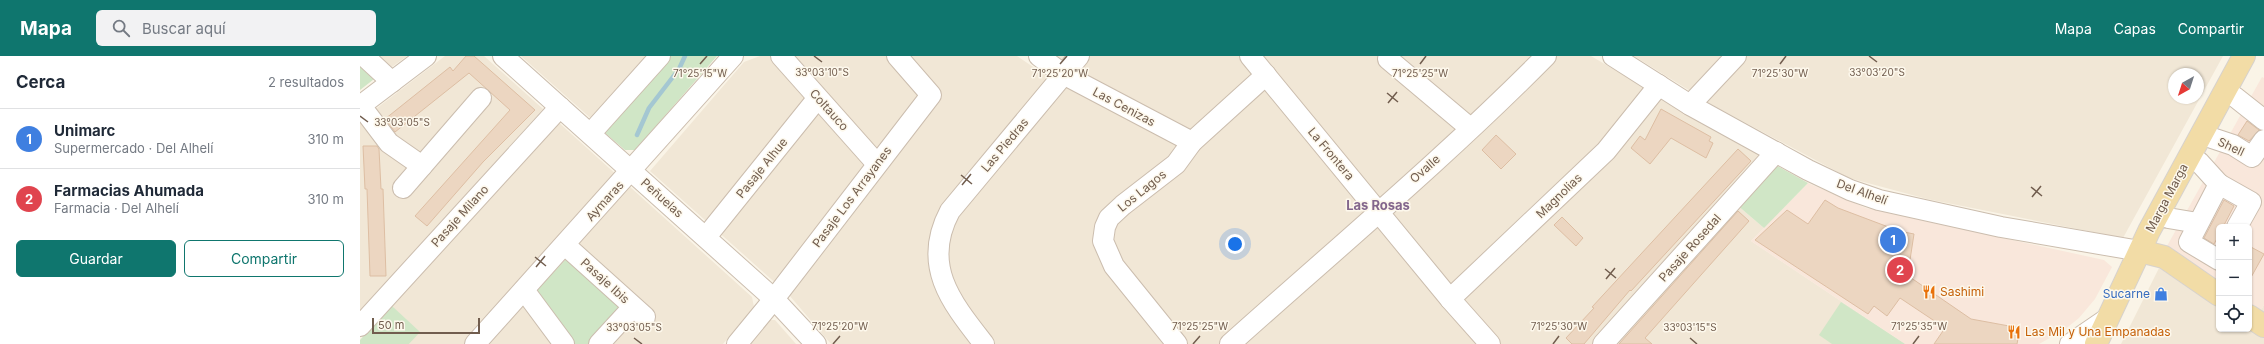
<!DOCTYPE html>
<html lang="es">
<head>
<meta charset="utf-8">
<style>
	:root { --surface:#fff; --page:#f2f2f3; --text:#1f2937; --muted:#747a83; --line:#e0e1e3; --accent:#0f766e }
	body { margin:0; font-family:Inter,sans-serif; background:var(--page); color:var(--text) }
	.controls { position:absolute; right:12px; bottom:12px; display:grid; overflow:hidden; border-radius:6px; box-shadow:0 1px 3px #0004 }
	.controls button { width:36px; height:36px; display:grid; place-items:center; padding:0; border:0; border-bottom:1px solid var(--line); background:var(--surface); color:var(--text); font:20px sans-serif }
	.compass { position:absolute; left:1808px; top:12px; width:36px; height:36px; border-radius:50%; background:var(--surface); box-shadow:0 1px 3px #0004; rotate:219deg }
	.scale { position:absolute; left:12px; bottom:10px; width:108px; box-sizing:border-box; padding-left:4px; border:2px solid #715d4e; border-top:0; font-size:11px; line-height:14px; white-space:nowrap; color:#715d4e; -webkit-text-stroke:3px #fdf8ec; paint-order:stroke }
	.you { position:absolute; left:875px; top:188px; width:14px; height:14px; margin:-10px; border:3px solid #fff; border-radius:50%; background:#1a73e8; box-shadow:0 0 0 6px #1a73e833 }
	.badge { display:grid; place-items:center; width:26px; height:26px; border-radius:50%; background:var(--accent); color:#fff; font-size:13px; font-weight:700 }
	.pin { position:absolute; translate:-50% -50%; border:2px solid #fff; box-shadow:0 1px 4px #0006 }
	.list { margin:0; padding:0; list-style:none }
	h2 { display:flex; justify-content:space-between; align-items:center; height:52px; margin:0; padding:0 16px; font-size:17px }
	h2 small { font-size:13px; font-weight:400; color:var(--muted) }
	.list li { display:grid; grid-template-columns:26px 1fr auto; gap:12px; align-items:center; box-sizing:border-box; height:60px; padding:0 16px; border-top:1px solid var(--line) }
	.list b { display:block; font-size:15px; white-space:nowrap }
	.list p { margin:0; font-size:13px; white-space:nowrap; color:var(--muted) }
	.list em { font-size:13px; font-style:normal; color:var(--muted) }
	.actions { display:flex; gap:8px; padding:12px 16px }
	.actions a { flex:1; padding:9px 0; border:1px solid var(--accent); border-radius:6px; text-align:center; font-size:14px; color:var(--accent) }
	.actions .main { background:var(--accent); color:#fff }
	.icon { flex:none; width:22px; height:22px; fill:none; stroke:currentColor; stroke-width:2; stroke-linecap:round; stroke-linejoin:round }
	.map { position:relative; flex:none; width:1904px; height:288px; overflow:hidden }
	header { display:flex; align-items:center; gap:24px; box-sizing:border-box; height:56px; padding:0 20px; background:var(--accent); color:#fff }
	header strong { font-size:19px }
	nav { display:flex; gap:22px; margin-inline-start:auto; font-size:14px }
	.search { width:280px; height:36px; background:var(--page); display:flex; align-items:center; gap:10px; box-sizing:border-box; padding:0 14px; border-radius:6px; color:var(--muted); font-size:15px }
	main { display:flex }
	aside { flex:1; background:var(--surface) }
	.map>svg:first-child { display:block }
	.residential { fill:#f1e7d6; fill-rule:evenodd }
	.commercial { fill:#f9e7db }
	.green { fill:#d0e6c6 }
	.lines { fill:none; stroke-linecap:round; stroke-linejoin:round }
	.stream { stroke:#a4c7d2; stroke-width:4.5 }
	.building { fill:#ecd6c1; stroke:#ddbea3 }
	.minor-casing { stroke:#cbbdae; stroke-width:22 }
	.major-casing { stroke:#d7d2cd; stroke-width:24 }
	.minor { stroke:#fff; stroke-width:20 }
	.major { stroke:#f2dca6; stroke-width:22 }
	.ticks { fill:none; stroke:#715d4e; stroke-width:1.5 }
	.labels { text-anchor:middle; stroke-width:3; stroke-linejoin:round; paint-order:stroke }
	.street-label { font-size:12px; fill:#715d4e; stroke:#fdf8ec }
	.food-label { font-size:12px; fill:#c56008; stroke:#fdf8ec; text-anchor:start }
	.shop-label { font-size:12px; fill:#366cbe; stroke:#fdf8ec; text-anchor:end }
	.neighbourhood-label { font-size:13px; font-weight:bold; fill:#83668c; stroke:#fdf8ec }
	.ticks-label { font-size:10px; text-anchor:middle; fill:#715d4e; stroke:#fdf8ec; stroke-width:3; stroke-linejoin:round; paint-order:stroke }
</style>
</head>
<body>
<header>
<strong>Mapa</strong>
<div class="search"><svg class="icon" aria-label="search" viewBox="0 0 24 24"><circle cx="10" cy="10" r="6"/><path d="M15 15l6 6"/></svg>Buscar aquí</div>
<nav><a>Mapa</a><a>Capas</a><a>Compartir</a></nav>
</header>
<main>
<aside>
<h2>Cerca<small>2 resultados</small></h2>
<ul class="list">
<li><span class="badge" style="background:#3f7fe0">1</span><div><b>Unimarc</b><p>Supermercado · Del Alhelí</p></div><em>310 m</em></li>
<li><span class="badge" style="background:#e0444e">2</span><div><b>Farmacias Ahumada</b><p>Farmacia · Del Alhelí</p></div><em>310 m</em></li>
</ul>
<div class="actions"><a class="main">Guardar</a><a>Compartir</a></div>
</aside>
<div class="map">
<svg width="1904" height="288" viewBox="0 0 1904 288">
	<rect width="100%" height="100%" fill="#faf4e7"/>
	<!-- residential -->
	<g class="residential">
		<polygon points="14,0 47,0 29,13"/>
		<polygon points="85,0 124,0 183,53 0,257 0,65"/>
		<polygon points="161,0 292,0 235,66"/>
		<polygon points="400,0 657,0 688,21 702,4 697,0 1231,0 1399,99 1400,107 1377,149 1404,172 1391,185 1545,288 471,288 429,239 290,115 384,6"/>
		<path d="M1274,0H1863L1763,182L1567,143L1489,122L1356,51ZM1814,18H1838V42H1814Z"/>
		<polygon points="197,65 392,241 394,251 363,288 49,288 59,276 31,249"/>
		<polygon points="1799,212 1859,250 1859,273 1889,273 1904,249 1904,288 1761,288"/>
		<polygon points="409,264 415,264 436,288 389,288"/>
	</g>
	<!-- commercial -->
	<g class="commercial">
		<polygon points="1902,21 1904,22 1904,249 1901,254 1889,246 1889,171 1859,171 1859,226 1807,190"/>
		<polygon points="1448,127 1506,152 1744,204 1752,211 1735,243 1719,262 1704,274 1679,288 1545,288 1391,185"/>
	</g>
	<!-- green -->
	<g class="green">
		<polygon points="305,0 357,0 275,94 265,94 244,76"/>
		<polygon points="0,4 18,20 0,34"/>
		<polygon points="1412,107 1448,127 1404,172 1377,149"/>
		<polygon points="210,199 266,250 231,288 214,288 176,235"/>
		<polygon points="1481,246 1545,288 1472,288 1459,279"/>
		<polygon points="31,249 60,276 49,288 0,288 0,284"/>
	</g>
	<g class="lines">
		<!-- stream -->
		<polyline class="stream" points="277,79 289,52 319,13 325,0"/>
	</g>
	<!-- building -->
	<g class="building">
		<polygon points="106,0 114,0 175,54 123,106 67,170 55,160 150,54 109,17 35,76 25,63 90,11 93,15"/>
		<polygon points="1301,53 1351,81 1349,85 1353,87 1346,102 1311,82 1290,108 1271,92 1280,80 1285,84"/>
		<polygon points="1887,65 1899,74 1889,85 1878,79"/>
		<polygon points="1136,79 1156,98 1141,113 1122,94"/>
		<polygon points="3,90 17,90 19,93 21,133 23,133 26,220 10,220 7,133 5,133"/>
		<polygon points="1378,93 1391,105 1271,235 1270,234 1224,288 1212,288 1206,282 1234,252 1232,251"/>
		<polygon points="1465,144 1478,152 1539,175 1554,178 1550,204 1541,215 1611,263 1660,272 1657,288 1574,288 1585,272 1540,242 1527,260 1514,250 1508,258 1395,184 1427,154 1448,168"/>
		<polygon points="1864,144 1874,150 1863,171 1859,171 1859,179 1854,188 1844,182"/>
		<polygon points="1378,155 1389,165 1285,282 1292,288 1259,288"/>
		<polygon points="1202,161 1223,182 1216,190 1194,169"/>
		<polygon points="1889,190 1904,198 1889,225"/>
	</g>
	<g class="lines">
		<!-- minor casing -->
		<g class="minor-casing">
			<g id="minor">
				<polyline points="4,0 32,26"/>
				<polyline points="143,0 414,243 456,288"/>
				<polyline points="421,0 517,108"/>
				<polyline points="679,0 703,18 832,86"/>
				<polyline points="890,0 1090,243 1130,288"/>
				<polyline points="1253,0 1330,49 1448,114 1490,134 1519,144 1641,171 1780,195"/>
				<polyline points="1028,3 1110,72"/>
				<polyline points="1875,41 1904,64"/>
				<polyline points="1330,49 1376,0"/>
				<polyline points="0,50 66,0"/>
				<polyline points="1,50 29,87 62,110"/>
				<polyline points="231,77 300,0"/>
				<polyline points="1852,82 1873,89 1892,101 1904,84"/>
				<polyline points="1839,106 1859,128 1829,186 1859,204"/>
				<polyline points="1859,128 1891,146 1877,171"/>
				<polyline points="43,132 121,42"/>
				<polyline points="1808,162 1838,167"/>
				<polyline points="346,181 457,43"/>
				<polyline points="205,189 285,261"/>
				<polyline points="164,234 204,288"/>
				<polyline points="1090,243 1246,95 1299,29"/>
				<polyline points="0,270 200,51"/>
				<polyline points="115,288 373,0"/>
				<polyline points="239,288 273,251"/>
				<polyline points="377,288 414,243 571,39 537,0"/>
				<path d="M624,288C591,246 561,209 590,155L719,0"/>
				<polyline points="817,288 754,210 743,185 745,171 749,162 763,149 816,108 832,86 906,19"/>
				<path d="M870,288C976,193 1086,101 1186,0"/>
				<polyline points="1243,288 1416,96"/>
				<polyline points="1710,288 1748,262"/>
			</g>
		</g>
		<!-- major casing -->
		<g class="major-casing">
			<g id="major">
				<polyline points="1780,195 1804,201 1859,239"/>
				<polyline points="1889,260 1904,270"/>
				<polyline points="1736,288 1789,175 1884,0"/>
			</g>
		</g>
		<!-- minor -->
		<use href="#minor" class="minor"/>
		<!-- major -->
		<use href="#major" class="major"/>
	</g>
	<!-- ticks -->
	<path class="ticks" d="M454,0L462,6M1509,0L1517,6M340,8L347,0M700,8L707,0M1060,8L1066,0M1420,8L1426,0M1027,37L1038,46M1028,47L1037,36M0,60L8,66M601,119L612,128M602,129L611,118M1671,131L1682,140M1672,141L1681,130M175,201L186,210M176,211L185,200M1245,213L1256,222M1246,223L1255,212M274,282L282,288M1330,282L1337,288M473,288L480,280M833,288L840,280M1193,288L1199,280M1553,288L1559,280"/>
	<!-- icons -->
	<defs>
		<g id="restaurant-bare" transform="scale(1.08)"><path d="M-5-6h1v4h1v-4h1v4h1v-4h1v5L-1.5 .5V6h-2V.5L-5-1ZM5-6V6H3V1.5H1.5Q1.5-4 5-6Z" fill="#e8710a" stroke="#fdf8ec" stroke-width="2.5" paint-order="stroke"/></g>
		<g id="shop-bare" transform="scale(1.08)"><path d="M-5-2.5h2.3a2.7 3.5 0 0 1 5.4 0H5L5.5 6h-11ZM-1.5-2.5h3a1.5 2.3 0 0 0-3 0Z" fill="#3f7fe0" stroke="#fdf8ec" stroke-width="2.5" paint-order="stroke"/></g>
	</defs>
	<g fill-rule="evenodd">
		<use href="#restaurant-bare" x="1569" y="236"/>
		<use href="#shop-bare" x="1801" y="238"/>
		<use href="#restaurant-bare" x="1654" y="276"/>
	</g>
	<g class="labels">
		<!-- street labels -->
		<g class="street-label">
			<text transform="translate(764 51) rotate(28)" y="4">Las Cenizas</text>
			<text transform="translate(469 54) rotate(48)" y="4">Coltauco</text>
			<text transform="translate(645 89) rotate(-50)" y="4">Las Piedras</text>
			<text transform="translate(1871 91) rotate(25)" y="4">Shell</text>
			<text transform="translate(971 98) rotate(50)" y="4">La Frontera</text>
			<text transform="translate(402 112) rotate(-51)" y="4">Pasaje Alhue</text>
			<text transform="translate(1065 113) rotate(-42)" y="4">Ovalle</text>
			<text transform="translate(782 135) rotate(-39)" y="4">Los Lagos</text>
			<text transform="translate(1502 136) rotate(20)" y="4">Del Alhelí</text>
			<text transform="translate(1199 140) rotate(-44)" y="4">Magnolias</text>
			<text transform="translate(492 141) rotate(-53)" y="4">Pasaje Los Arrayanes</text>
			<text transform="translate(302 142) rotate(42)" y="4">Peñuelas</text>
			<text transform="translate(1807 142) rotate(-62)" y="4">Marga Marga</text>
			<text transform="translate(245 145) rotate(-48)" y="4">Aymaras</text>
			<text transform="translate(100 160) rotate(-48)" y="4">Pasaje Milano</text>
			<text transform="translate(1330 192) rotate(-48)" y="4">Pasaje Rosedal</text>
			<text transform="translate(245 225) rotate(42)" y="4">Pasaje Ibis</text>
		</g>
		<!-- food labels -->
		<g class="food-label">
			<text x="1580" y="240">Sashimi</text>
			<text x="1665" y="280">Las Mil y Una Empanadas</text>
		</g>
		<!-- shop labels -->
		<g class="shop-label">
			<text x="1790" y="242">Sucarne</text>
		</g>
		<!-- neighbourhood labels -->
		<g class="neighbourhood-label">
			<text x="1018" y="154">Las Rosas</text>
		</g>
	</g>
	<g class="ticks-label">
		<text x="462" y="20">33°03'10"S</text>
		<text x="1517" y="20">33°03'20"S</text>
		<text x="340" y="21">71°25'15"W</text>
		<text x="700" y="21">71°25'20"W</text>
		<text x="1060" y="21">71°25'25"W</text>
		<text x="1420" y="21">71°25'30"W</text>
		<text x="42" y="70">33°03'05"S</text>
		<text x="480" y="274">71°25'20"W</text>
		<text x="840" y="274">71°25'25"W</text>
		<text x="1199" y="274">71°25'30"W</text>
		<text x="1559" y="274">71°25'35"W</text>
		<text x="274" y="275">33°03'05"S</text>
		<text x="1330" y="275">33°03'15"S</text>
	</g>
</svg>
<div class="controls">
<button>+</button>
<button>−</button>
<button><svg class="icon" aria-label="locate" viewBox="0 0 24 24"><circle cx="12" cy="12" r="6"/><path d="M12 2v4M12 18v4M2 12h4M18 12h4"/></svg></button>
</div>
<svg class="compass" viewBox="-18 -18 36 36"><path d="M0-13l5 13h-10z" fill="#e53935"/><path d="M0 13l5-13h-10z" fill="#747a83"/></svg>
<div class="scale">50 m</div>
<div class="you"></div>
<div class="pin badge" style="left:1533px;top:184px;background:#3f7fe0">1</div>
<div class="pin badge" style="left:1540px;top:214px;background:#e0444e">2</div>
</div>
</main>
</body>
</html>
